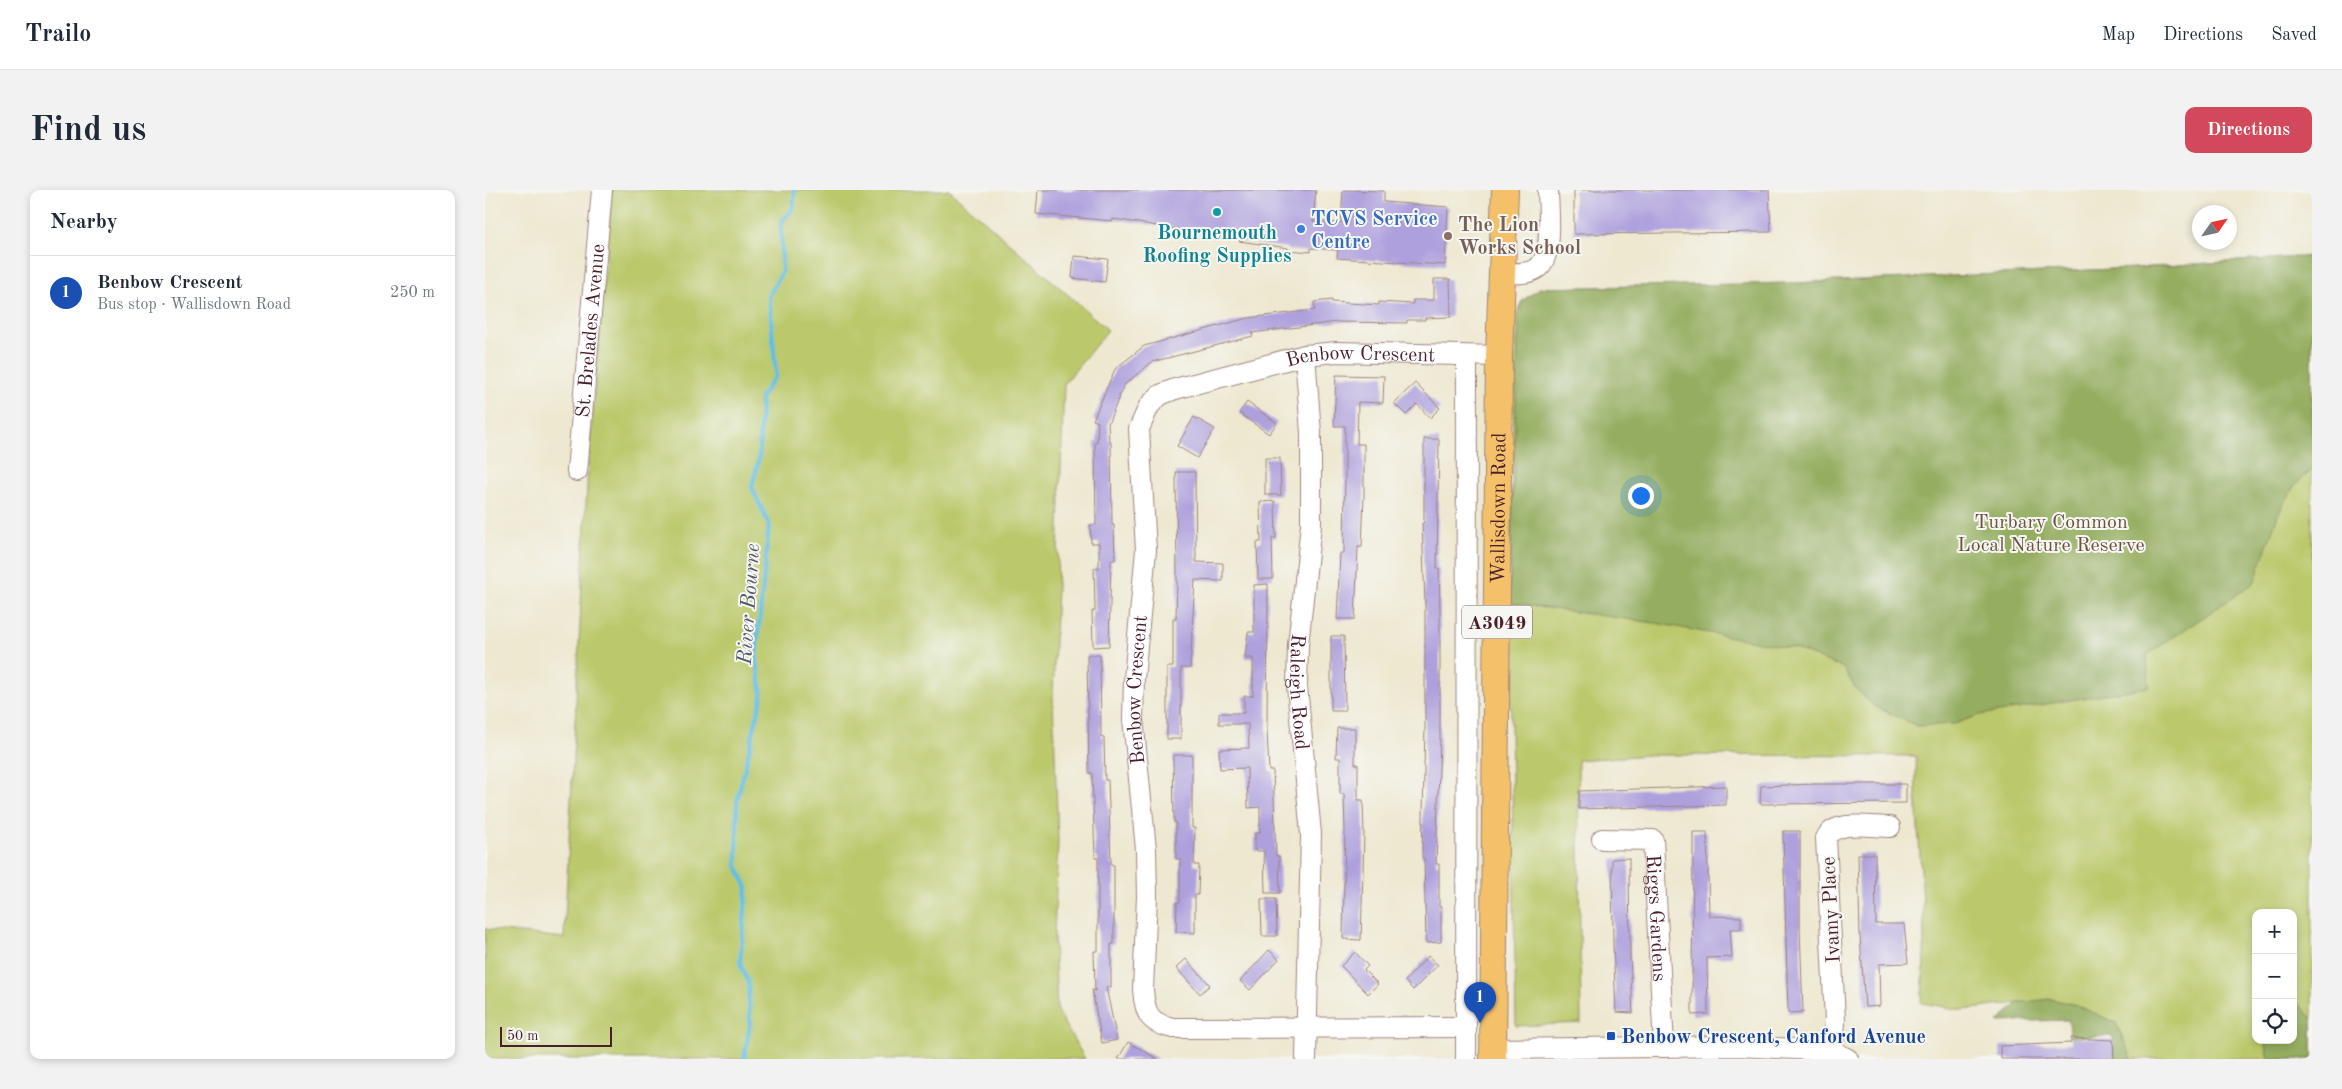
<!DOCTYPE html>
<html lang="en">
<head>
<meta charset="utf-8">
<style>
	:root { --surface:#fff; --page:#f2f2f3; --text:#1f2937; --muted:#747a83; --line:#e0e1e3; --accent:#d1495b }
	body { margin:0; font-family:"Old Standard TT",serif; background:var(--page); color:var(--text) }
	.controls { position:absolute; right:15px; bottom:15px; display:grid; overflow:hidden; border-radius:10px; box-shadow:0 2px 8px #0003 }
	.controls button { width:45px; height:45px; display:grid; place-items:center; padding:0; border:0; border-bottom:1px solid var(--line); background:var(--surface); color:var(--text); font:25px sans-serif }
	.compass { position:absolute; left:1707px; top:15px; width:45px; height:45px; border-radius:50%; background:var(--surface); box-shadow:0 2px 8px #0003; rotate:56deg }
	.scale { position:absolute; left:15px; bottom:12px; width:112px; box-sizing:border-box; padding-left:5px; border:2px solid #4a1f2b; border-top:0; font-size:14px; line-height:18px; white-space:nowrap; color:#4a1f2b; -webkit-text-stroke:4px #f6f6f2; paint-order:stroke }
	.you { position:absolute; left:1155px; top:305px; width:18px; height:18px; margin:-12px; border:4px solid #fff; border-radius:50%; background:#1a73e8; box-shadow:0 0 0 8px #1a73e833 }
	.badge { display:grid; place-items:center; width:32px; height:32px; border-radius:50%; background:var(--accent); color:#fff; font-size:16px; font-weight:700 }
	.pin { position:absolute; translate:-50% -41px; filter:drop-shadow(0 1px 2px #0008) }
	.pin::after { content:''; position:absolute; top:26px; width:18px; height:15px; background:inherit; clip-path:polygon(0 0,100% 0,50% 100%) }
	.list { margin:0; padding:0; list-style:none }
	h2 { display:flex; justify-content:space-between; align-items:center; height:65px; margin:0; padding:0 20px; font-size:21px }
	h2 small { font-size:16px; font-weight:400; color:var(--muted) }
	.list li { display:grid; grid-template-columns:32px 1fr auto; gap:15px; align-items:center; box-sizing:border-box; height:75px; padding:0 20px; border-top:1px solid var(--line) }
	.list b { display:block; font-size:19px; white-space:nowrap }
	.list p { margin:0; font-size:16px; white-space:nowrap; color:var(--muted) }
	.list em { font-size:16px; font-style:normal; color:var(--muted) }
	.icon { flex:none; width:28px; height:28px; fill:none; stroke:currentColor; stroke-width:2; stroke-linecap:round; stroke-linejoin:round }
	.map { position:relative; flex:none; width:1827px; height:869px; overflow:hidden; border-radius:10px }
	header { display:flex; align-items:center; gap:30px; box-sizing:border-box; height:70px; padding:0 25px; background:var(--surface); border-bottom:1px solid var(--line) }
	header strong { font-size:24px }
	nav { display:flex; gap:28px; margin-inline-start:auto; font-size:18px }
	.intro { display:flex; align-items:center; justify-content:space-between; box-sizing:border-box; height:120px; padding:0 30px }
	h1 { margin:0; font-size:35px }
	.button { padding:12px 22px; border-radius:10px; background:var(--accent); color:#fff; font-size:18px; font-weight:700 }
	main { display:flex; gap:30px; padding:0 30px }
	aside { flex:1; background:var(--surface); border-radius:10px; box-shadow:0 2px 8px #0003 }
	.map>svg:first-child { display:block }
	.green { fill:#bbc96c; stroke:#82744c; fill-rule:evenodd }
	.forest { fill:#94ad60; stroke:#6f6646 }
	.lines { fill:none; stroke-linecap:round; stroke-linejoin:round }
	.stream { stroke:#63bee1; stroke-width:4.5 }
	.building { fill:#aea0dd }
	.minor-casing { stroke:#9c847e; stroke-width:22 }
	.major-casing { stroke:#9c847e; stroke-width:28 }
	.minor { stroke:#fff; stroke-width:20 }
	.major { stroke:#f4c16a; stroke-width:26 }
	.culture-dot { fill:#0f9aa8; stroke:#f6f6f2; stroke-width:2 }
	.shop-dot { fill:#3f7fe0; stroke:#f6f6f2; stroke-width:2 }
	.education-dot { fill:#8d6e63; stroke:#f6f6f2; stroke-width:2 }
	.transit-dot { fill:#1a4fb4; stroke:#f6f6f2; stroke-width:2 }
	.labels { text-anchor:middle; stroke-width:4; stroke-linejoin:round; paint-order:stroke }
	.shield { fill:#f6f6f2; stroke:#7e6067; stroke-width:1 }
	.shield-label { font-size:19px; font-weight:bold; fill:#4a1f2b }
	.shop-label { font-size:20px; font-weight:bold; fill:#366cbe; stroke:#f6f6f2; text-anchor:start }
	.education-label { font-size:20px; font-weight:bold; fill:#785e54; stroke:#f6f6f2; text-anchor:start }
	.culture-label { font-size:20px; font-weight:bold; fill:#0d838f; stroke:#f6f6f2 }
	.street-label { font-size:20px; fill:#4a1f2b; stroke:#f6f6f2 }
	.park-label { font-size:20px; fill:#6c523e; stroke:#f6f6f2 }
	.transit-label { font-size:20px; font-weight:bold; fill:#164399; stroke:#f6f6f2; text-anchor:start }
	.water-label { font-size:21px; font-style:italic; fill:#53576b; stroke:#f6f6f2 }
</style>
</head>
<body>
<header>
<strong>Trailo</strong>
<nav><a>Map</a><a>Directions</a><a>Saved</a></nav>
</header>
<div class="intro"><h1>Find us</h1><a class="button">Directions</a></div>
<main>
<aside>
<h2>Nearby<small></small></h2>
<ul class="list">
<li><span class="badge" style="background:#1a4fb4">1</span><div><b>Benbow Crescent</b><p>Bus stop · Wallisdown Road</p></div><em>250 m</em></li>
</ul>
</aside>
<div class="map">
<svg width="1827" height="869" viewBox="0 0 1827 869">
	<rect width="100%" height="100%" fill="#f6f6f2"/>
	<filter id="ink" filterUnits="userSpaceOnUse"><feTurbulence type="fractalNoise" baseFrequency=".02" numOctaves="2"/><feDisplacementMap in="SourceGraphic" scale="10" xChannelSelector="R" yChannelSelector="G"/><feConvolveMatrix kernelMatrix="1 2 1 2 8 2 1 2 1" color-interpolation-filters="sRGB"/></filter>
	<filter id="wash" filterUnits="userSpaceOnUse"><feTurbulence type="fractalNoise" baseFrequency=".0096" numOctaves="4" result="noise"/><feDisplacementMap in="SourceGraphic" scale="20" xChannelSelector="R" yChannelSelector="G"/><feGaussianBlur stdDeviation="1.12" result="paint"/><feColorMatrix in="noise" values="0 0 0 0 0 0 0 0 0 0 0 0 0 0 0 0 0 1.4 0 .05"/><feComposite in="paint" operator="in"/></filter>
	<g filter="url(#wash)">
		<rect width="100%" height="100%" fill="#eee8d0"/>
		<!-- green -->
		<g class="green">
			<polygon points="127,0 464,0 623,140 579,194 568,508 573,651 569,747 572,821 600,869 0,869 0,739 79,748 103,276"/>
			<path d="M1827,66V869H1647L1631,833L1591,815L1565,809L1478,820L1436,813C1444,743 1434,671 1431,601C1430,589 1432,577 1431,566L1164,565L1093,570L1096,833L1031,836L1024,413L1030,125L1037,111L1055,98L1308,93L1652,78ZM1771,723H1808V850H1771Z"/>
		</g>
		<!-- forest -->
		<g class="forest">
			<polygon points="1827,66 1827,279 1809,296 1793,325 1769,393 1662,465 1664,497 1495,525 1469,534 1432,536 1389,516 1371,499 1358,478 1312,459 1170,433 1024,413 1034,123 1037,111 1055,98 1308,93 1652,78"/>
			<polygon points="1808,807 1827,829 1827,869 1784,869 1780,850 1808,850"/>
			<polygon points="1565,809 1591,815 1631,833 1647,869 1629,869 1628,846 1585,847 1584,830 1513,832 1533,813"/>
		</g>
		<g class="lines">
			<!-- stream -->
			<polyline class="stream" points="259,869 265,834 263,791 255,774 262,698 252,676 252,611 277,506 271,465 284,335 267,297 274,267 276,207 291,185 284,105 297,82 296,32 308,19 310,0"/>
		</g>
		<g id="blocks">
			<!-- building -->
			<g class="building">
				<polygon points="553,0 831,0 828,31 856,33 858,0 899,1 899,12 963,17 960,75 852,68 853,60 826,58 826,62 803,60 803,58 754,51 755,47 717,43 628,29 628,31 551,24"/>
				<polygon points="1089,0 1284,0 1286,42 1089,44"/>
				<polygon points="589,66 623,69 620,92 587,88"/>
				<polygon points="949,89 965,89 966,127 940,128 940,130 922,130 922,133 852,132 767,143 768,146 667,172 639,195 623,234 624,251 626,251 627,335 629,335 630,370 626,370 624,456 608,457 607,421 610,421 609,378 614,378 614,353 606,353 605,335 611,335 610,252 612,252 613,232 608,230 630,179 659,156 763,128 830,120 829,112 847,110 847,112 894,115 894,112 928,114 928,110 949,110"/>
				<polygon points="851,185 899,186 898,213 873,212 872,254 879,254 879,306 877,357 873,357 870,429 852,429 855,363 859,363 860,284 860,236 849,236"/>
				<polygon points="930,193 955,218 945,228 932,214 921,225 909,213"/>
				<polygon points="762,212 792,233 784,244 754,223"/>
				<polygon points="709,227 730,239 712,268 692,256"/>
				<polygon points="939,249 954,249 952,378 954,378 955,419 955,548 951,674 954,674 954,717 956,717 956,752 941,753 939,668 937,668 940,537 940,413 937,333 939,333"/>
				<polygon points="780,268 795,268 796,305 780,305"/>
				<polygon points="691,282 710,282 711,372 738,373 738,391 710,390 705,478 696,478 696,549 682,549 682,477 688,477 688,428 691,428 692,391"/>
				<polygon points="790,311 791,348 787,348 788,389 773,389 772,352 776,352 775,312"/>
				<polygon points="783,394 782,540 784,581 788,581 791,666 794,666 795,703 780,703 779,661 770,661 770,643 775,643 775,617 763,618 762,578 735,579 734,559 764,558 763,534 734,534 734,523 759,523 759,506 768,506 768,468 760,468 763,442 769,442 769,395"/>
				<polygon points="846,446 859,446 860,521 846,521"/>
				<polygon points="602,465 615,465 616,547 619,547 620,590 623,590 626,675 629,675 629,754 626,754 626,797 621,797 632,850 617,853 607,800 610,801 609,761 613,761 613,668 610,668 607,583 604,583"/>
				<polygon points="852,538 870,538 870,574 873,574 873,610 878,610 879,645 876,750 858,749 860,640 859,604 855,604 855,568 851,568"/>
				<polygon points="688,565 707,565 707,638 710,638 709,675 714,675 713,705 710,705 710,743 691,742 692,712 695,712 695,669 691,669 691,632 689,632"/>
				<polygon points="1330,594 1421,594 1421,613 1275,614 1276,596"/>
				<polygon points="1241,596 1241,615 1094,619 1094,601"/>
				<polygon points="1298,641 1315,641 1315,738 1318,822 1303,823"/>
				<polygon points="1208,642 1222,642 1224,726 1256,727 1256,739 1245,739 1247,767 1222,768 1223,824 1207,825"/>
				<polygon points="1373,664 1390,664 1391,734 1419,734 1423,773 1394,774 1395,816 1380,817 1375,746"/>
				<polygon points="1144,668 1145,766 1148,823 1131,822 1128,753 1127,669"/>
				<polygon points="776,709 791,709 792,746 777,746"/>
				<polygon points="784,760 794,769 765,800 755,791"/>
				<polygon points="870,762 883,776 879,780 893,794 883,804 856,776"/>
				<polygon points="943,766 953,775 928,800 920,791"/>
				<polygon points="701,769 725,795 715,804 691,778"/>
				<polygon points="1586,848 1628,850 1629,869 1516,869 1515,856 1586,853"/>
				<polygon points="643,852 673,869 633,869"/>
			</g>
		</g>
	</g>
	<g filter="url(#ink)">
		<use href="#blocks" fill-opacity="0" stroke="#9c847e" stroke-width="1"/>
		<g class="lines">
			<!-- minor casing -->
			<g class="minor-casing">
				<g id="minor">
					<path d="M1016,83C1026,83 1041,85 1051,79C1070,68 1063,19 1063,0"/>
					<path id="s1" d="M820,165L826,243V335L813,455L812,496L826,644L821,869"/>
					<path id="s2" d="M92,281L117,0"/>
					<path id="s3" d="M1117,649L1168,650L1179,857"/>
					<path id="s4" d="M981,837L688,838C664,833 660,824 658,800L662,706L661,659L648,529L649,489L661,360L654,239L664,216L675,205L690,199L820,165L852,162L1014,166"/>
					<polyline points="1008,859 1253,856 1348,861 1363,869"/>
					<path d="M1348,861L1350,831L1341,648C1351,629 1386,637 1405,637"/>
					<polyline points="981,869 982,166"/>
				</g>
			</g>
			<!-- major casing -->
			<g class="major-casing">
				<g id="major">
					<path id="s5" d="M1008,869L1014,166L1020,0"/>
				</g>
			</g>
			<!-- minor -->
			<use href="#minor" class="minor"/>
			<!-- major -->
			<use href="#major" class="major"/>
		</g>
	</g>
	<!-- markers -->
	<circle class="culture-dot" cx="732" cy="22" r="5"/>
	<circle class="shop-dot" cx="816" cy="39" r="5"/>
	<circle class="education-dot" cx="963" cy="46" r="5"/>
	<rect class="transit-dot" x="1121" y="841" width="10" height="10" rx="2.5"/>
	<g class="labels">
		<!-- shield labels -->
		<rect class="shield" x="977" y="415.5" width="70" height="33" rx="4"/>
		<g class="shield-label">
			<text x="1012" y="439">A3049</text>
		</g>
		<!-- shop labels -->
		<g class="shop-label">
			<text x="826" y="35">TCVS Service<tspan x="826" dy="23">Centre</tspan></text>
		</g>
		<!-- education labels -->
		<g class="education-label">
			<text x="973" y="41">The Lion<tspan x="973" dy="23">Works School</tspan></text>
		</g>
		<!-- culture labels -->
		<g class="culture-label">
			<text x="732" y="49">Bournemouth<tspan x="732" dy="23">Roofing Supplies</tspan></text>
		</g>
		<!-- street labels -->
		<g class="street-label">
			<text dy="7" stroke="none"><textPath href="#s2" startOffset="141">St. Brelades Avenue</textPath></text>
			<text dy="7" stroke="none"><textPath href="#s4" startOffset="1156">Benbow Crescent</textPath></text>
			<text dy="7" stroke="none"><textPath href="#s5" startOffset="551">Wallisdown Road</textPath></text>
			<text dy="7" stroke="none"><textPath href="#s4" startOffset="648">Benbow Crescent</textPath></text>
			<text dy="7" stroke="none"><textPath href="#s1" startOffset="338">Raleigh Road</textPath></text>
			<text transform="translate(1345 720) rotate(-93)" y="7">Ivamy Place</text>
			<text dy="7" stroke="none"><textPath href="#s3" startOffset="129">Riggs Gardens</textPath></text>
		</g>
		<!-- park labels -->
		<g class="park-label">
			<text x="1566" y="338">Turbary Common<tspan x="1566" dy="23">Local Nature Reserve</tspan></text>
		</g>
		<!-- transit labels -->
		<g class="transit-label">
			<text x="1136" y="853">Benbow Crescent, Canford Avenue</text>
		</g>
		<!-- water labels -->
		<g class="water-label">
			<text transform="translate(263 414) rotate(-86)" y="7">River Bourne</text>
		</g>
	</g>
</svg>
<div class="controls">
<button>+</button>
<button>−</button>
<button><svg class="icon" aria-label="locate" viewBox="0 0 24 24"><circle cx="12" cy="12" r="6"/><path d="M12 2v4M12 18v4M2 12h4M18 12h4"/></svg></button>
</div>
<svg class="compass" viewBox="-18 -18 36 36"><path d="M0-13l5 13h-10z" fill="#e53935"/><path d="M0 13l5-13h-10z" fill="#747a83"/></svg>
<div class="scale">50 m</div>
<div class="you"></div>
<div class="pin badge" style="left:995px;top:833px;background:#1a4fb4">1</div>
</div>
</main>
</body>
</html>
